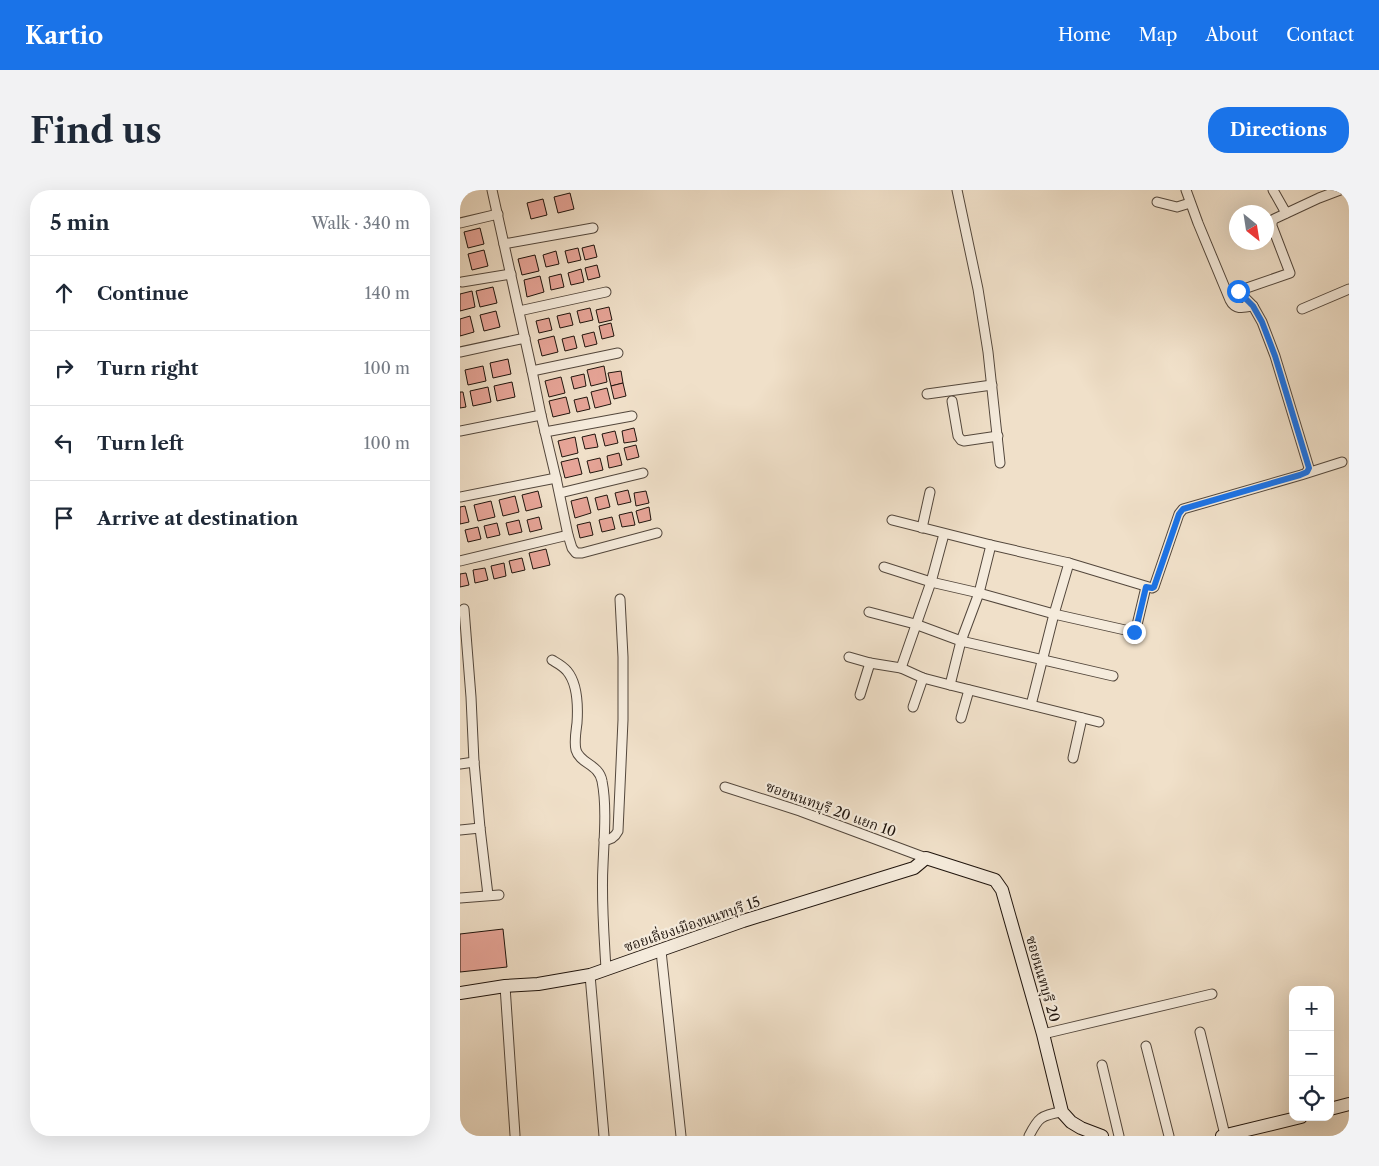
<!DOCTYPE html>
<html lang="en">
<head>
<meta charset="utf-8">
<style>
	:root { --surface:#fff; --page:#f2f2f3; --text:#1f2937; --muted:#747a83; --line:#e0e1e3; --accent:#1a73e8 }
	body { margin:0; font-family:"Libre Caslon Text","Noto Serif Thai",serif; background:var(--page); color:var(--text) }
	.controls { position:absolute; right:15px; bottom:15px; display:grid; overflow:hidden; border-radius:10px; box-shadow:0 5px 20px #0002 }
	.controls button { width:45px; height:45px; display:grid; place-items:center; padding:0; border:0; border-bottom:1px solid var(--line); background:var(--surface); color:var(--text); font:25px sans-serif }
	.compass { position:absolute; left:769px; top:15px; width:45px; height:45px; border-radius:50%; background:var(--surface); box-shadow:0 5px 20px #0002; rotate:150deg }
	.stop { position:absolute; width:15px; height:15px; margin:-11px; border:4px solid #1a73e8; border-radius:50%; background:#fff }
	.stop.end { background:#1a73e8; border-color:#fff; box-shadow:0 1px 5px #0008 }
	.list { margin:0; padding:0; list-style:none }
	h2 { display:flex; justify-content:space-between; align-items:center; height:65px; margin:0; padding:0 20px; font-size:21px }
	h2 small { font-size:16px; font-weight:400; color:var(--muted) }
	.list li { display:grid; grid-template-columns:32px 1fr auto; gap:15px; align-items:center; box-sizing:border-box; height:75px; padding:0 20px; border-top:1px solid var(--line) }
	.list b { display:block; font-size:19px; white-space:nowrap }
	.list em { font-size:16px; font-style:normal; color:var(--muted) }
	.icon { flex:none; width:28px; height:28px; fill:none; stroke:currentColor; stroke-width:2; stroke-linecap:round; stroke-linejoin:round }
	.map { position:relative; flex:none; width:889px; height:946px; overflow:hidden; border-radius:20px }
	header { display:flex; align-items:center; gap:30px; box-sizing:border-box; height:70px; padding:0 25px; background:var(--accent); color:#fff }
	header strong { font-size:24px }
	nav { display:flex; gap:28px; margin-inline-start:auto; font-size:18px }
	.intro { display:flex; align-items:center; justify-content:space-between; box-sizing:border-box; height:120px; padding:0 30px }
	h1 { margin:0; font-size:35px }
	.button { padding:12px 22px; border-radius:20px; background:var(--accent); color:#fff; font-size:18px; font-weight:700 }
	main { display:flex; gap:30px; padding:0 30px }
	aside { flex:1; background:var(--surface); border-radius:20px; box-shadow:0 5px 20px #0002 }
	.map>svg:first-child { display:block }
	.building { fill:#e7a598; stroke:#1f140d }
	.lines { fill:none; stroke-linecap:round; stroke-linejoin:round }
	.street-casing { stroke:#53473c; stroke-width:11 }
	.secondary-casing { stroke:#1f140d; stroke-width:14 }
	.street { stroke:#f5ebdc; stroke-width:9 }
	.secondary { stroke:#f5ebdc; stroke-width:12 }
	.route { stroke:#1a73e8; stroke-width:6 }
	.labels { text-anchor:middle; stroke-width:4.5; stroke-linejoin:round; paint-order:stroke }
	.street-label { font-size:14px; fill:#1f140d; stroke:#f5ebdc }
</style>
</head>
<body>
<header>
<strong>Kartio</strong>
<nav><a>Home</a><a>Map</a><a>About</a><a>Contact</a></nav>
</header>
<div class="intro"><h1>Find us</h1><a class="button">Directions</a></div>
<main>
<aside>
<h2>5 min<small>Walk · 340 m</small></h2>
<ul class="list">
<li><svg class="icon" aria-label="ahead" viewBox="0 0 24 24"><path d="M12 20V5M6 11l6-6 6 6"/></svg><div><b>Continue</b></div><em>140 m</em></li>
<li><svg class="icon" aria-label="right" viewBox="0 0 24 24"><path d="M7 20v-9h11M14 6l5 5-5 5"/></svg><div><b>Turn right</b></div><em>100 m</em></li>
<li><svg class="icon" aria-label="left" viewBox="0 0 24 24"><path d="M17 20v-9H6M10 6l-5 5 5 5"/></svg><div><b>Turn left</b></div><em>100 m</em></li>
<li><svg class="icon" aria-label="arrive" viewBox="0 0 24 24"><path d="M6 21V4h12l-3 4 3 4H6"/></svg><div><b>Arrive at destination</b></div></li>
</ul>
</aside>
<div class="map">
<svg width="889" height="946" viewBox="0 0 889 946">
	<rect width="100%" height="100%" fill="#f0e0c9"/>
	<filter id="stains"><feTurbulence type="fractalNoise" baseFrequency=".004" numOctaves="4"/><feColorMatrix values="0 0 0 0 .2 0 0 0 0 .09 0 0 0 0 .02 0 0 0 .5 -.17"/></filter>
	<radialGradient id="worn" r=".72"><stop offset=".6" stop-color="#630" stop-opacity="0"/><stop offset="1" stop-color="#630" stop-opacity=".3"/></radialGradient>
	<!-- building -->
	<g class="building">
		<polygon points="110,3 114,19 98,23 94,7"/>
		<polygon points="83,9 87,25 71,29 67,13"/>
		<polygon points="20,38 24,54 8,58 4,42"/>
		<polygon points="134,55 137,67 125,70 122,58"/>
		<polygon points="118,58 121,70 108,73 105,61"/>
		<polygon points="24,60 28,76 12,80 8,64"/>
		<polygon points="96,61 99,74 86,77 83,65"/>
		<polygon points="75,65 79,81 62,85 58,69"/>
		<polygon points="137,75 140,87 128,90 125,78"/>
		<polygon points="121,79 124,92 111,95 108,83"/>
		<polygon points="101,84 104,97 91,100 89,87"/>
		<polygon points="80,86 84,102 67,107 64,90"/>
		<polygon points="33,97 37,113 20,117 16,101"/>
		<polygon points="12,101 15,117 0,121 0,104"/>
		<polygon points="149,117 152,130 139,133 136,120"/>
		<polygon points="130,118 133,130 120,133 117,121"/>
		<polygon points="36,121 40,137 24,141 20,125"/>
		<polygon points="110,123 113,135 100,138 97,126"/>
		<polygon points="10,126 14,142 0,146 0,129"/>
		<polygon points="89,128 92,140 79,143 76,131"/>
		<polygon points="151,133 154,146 142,149 139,136"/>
		<polygon points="134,142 137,154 125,157 122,145"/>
		<polygon points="94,146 98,162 82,166 78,150"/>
		<polygon points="114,146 117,158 105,161 102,149"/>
		<polygon points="48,169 51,184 33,188 30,173"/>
		<polygon points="23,176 26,191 8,195 5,180"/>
		<polygon points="144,176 147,192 131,196 127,180"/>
		<polygon points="161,181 163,193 151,196 148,183"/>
		<polygon points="124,184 126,196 114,199 111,187"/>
		<polygon points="101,187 105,203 89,207 85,191"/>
		<polygon points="52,192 55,207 37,211 34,196"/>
		<polygon points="163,193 166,206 154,209 151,196"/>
		<polygon points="28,197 31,212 13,216 10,201"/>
		<polygon points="147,198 151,214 135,218 131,202"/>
		<polygon points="0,202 3,202 6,217 0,218"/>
		<polygon points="106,207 110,223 93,227 89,211"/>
		<polygon points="127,207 130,219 117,222 114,210"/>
		<polygon points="174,238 177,251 164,253 162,241"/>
		<polygon points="155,241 158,253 145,256 142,244"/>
		<polygon points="135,244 138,257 125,259 122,247"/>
		<polygon points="115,247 118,263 102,267 98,251"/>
		<polygon points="176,255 179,267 167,270 164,258"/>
		<polygon points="159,263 162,275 149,278 147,266"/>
		<polygon points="118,268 122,284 105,288 101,272"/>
		<polygon points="140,268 143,280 130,283 127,271"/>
		<polygon points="168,300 171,312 158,315 155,303"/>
		<polygon points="78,301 82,317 66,321 62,305"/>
		<polygon points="186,301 189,313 176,316 174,303"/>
		<polygon points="147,305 150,317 138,320 135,308"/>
		<polygon points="55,306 59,322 43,326 39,310"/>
		<polygon points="127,307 131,323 115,328 111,311"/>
		<polygon points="31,311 35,327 18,331 14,315"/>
		<polygon points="5,316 9,332 0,334 0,317"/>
		<polygon points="189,317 191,330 179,333 176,321"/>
		<polygon points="172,322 175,335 162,337 159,325"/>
		<polygon points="79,327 82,339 70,342 67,330"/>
		<polygon points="152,327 155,339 142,342 139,330"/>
		<polygon points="59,330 62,342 49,345 46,333"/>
		<polygon points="130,332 133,345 120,348 117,335"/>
		<polygon points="37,333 40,345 27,348 24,336"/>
		<polygon points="18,337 21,349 8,352 5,340"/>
		<polygon points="86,359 90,375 73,379 69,363"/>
		<polygon points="62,368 65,380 52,383 49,371"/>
		<polygon points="44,373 46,386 34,389 31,376"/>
		<polygon points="25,378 28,390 15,393 13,380"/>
		<polygon points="6,383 9,395 0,397 0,384"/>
		<polygon points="43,739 47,777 0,782 0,744"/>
	</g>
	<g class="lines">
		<!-- street casing -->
		<g class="street-casing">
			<g id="street">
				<polyline points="32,0 72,181 81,225 96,288 108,345 112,358 116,363 122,363 197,343"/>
				<polyline points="497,0 518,99 528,162 540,273"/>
				<path d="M726,0L738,33L770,110C775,120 783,118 793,116L778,101L768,105"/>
				<polyline points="813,0 826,23"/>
				<polyline points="697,12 717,17 730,13"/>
				<polyline points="0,33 38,24"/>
				<polyline points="44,54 133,38"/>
				<polyline points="2,92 51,84"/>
				<polyline points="778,101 830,83 812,36 812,32 814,29 859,8 880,0"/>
				<polyline points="793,116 802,132 815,166 849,278 847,282"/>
				<polyline points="842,119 889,99"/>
				<polyline points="59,121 146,102"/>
				<polyline points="0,162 65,148"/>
				<polyline points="72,181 158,163"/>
				<polyline points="467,204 532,195"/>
				<polyline points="492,211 498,246 501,250 504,251 538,246"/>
				<polyline points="0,241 81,225"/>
				<polyline points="85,242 172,226"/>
				<polyline points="100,303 183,283"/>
				<polyline points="0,307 96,288"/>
				<polyline points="432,330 531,355 609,373 692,398 694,397 719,324 723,319 841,285 882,272"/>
				<polyline points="462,338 470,302"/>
				<polyline points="0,371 108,345"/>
				<polyline points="424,377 471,392 519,403 594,424 674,442 676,439 686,397"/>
				<polyline points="4,419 11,507 14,572 20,638 28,705"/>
				<polyline points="409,422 455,434 501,451 653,486"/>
				<polyline points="389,467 410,473 441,478 463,488 490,495 639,532"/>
				<path d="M92,470C97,473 103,476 107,481C118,494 118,518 117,533C116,541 114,552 116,560C120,574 139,574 142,591C147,616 144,650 143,675C141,709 144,744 146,779"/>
				<polyline points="441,478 471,392 484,344"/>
				<polyline points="490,495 501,451 519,403 531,355"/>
				<polyline points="400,505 410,473"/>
				<polyline points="571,515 594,424 609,373"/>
				<polyline points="453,517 463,488"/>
				<polyline points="501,528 509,500"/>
				<polyline points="613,568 622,528"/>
				<polyline points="0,574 14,572"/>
				<polyline points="265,597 340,621 466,668"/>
				<polyline points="0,640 20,638"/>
				<path d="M144,650C151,650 155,647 158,641L163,530V467L160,409"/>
				<polyline points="0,708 39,705"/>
				<polyline points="201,761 221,946"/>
				<polyline points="130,785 144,946"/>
				<polyline points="45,796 55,945"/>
				<polyline points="740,842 765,945"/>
				<polyline points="583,844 752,804"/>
				<polyline points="686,856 709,946"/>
				<polyline points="642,875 659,946"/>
				<path d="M569,946C578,928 581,925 602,922"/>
			</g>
		</g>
		<!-- secondary casing -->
		<g class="secondary-casing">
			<g id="secondary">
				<polyline points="0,803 45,796 78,794 130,785 283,731 454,678 466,668 535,690 542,700 583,844 602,922 611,932 621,938 642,946"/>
				<polyline points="870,919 889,914"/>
				<polyline points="762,946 841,927"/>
			</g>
		</g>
		<!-- street -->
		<use href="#street" class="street"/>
		<!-- secondary -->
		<use href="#secondary" class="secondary"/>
	</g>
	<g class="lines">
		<!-- route -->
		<polyline class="route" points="674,442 676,439 686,397 692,398 694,397 719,324 723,319 840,285 847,282 849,278 815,166 802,132 793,116 778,101"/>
	</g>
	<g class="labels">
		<!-- street labels -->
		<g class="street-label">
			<text transform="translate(371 619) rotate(20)" y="5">ซอยนนทบุรี 20 แยก 10</text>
			<text transform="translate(232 734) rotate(-19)" y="5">ซอยเลี่ยงเมืองนนทบุรี 15</text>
			<text transform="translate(583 789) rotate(74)" y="5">ซอยนนทบุรี 20</text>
		</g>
	</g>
	<rect width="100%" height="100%" filter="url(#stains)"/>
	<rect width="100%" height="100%" fill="url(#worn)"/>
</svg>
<div class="controls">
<button>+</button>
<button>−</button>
<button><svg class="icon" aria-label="locate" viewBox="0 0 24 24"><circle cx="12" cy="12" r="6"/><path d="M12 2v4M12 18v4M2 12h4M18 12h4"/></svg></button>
</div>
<svg class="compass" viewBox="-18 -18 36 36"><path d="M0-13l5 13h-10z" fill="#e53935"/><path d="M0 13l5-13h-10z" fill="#747a83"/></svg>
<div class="stop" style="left:778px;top:101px"></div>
<div class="stop end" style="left:674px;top:442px"></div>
</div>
</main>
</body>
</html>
